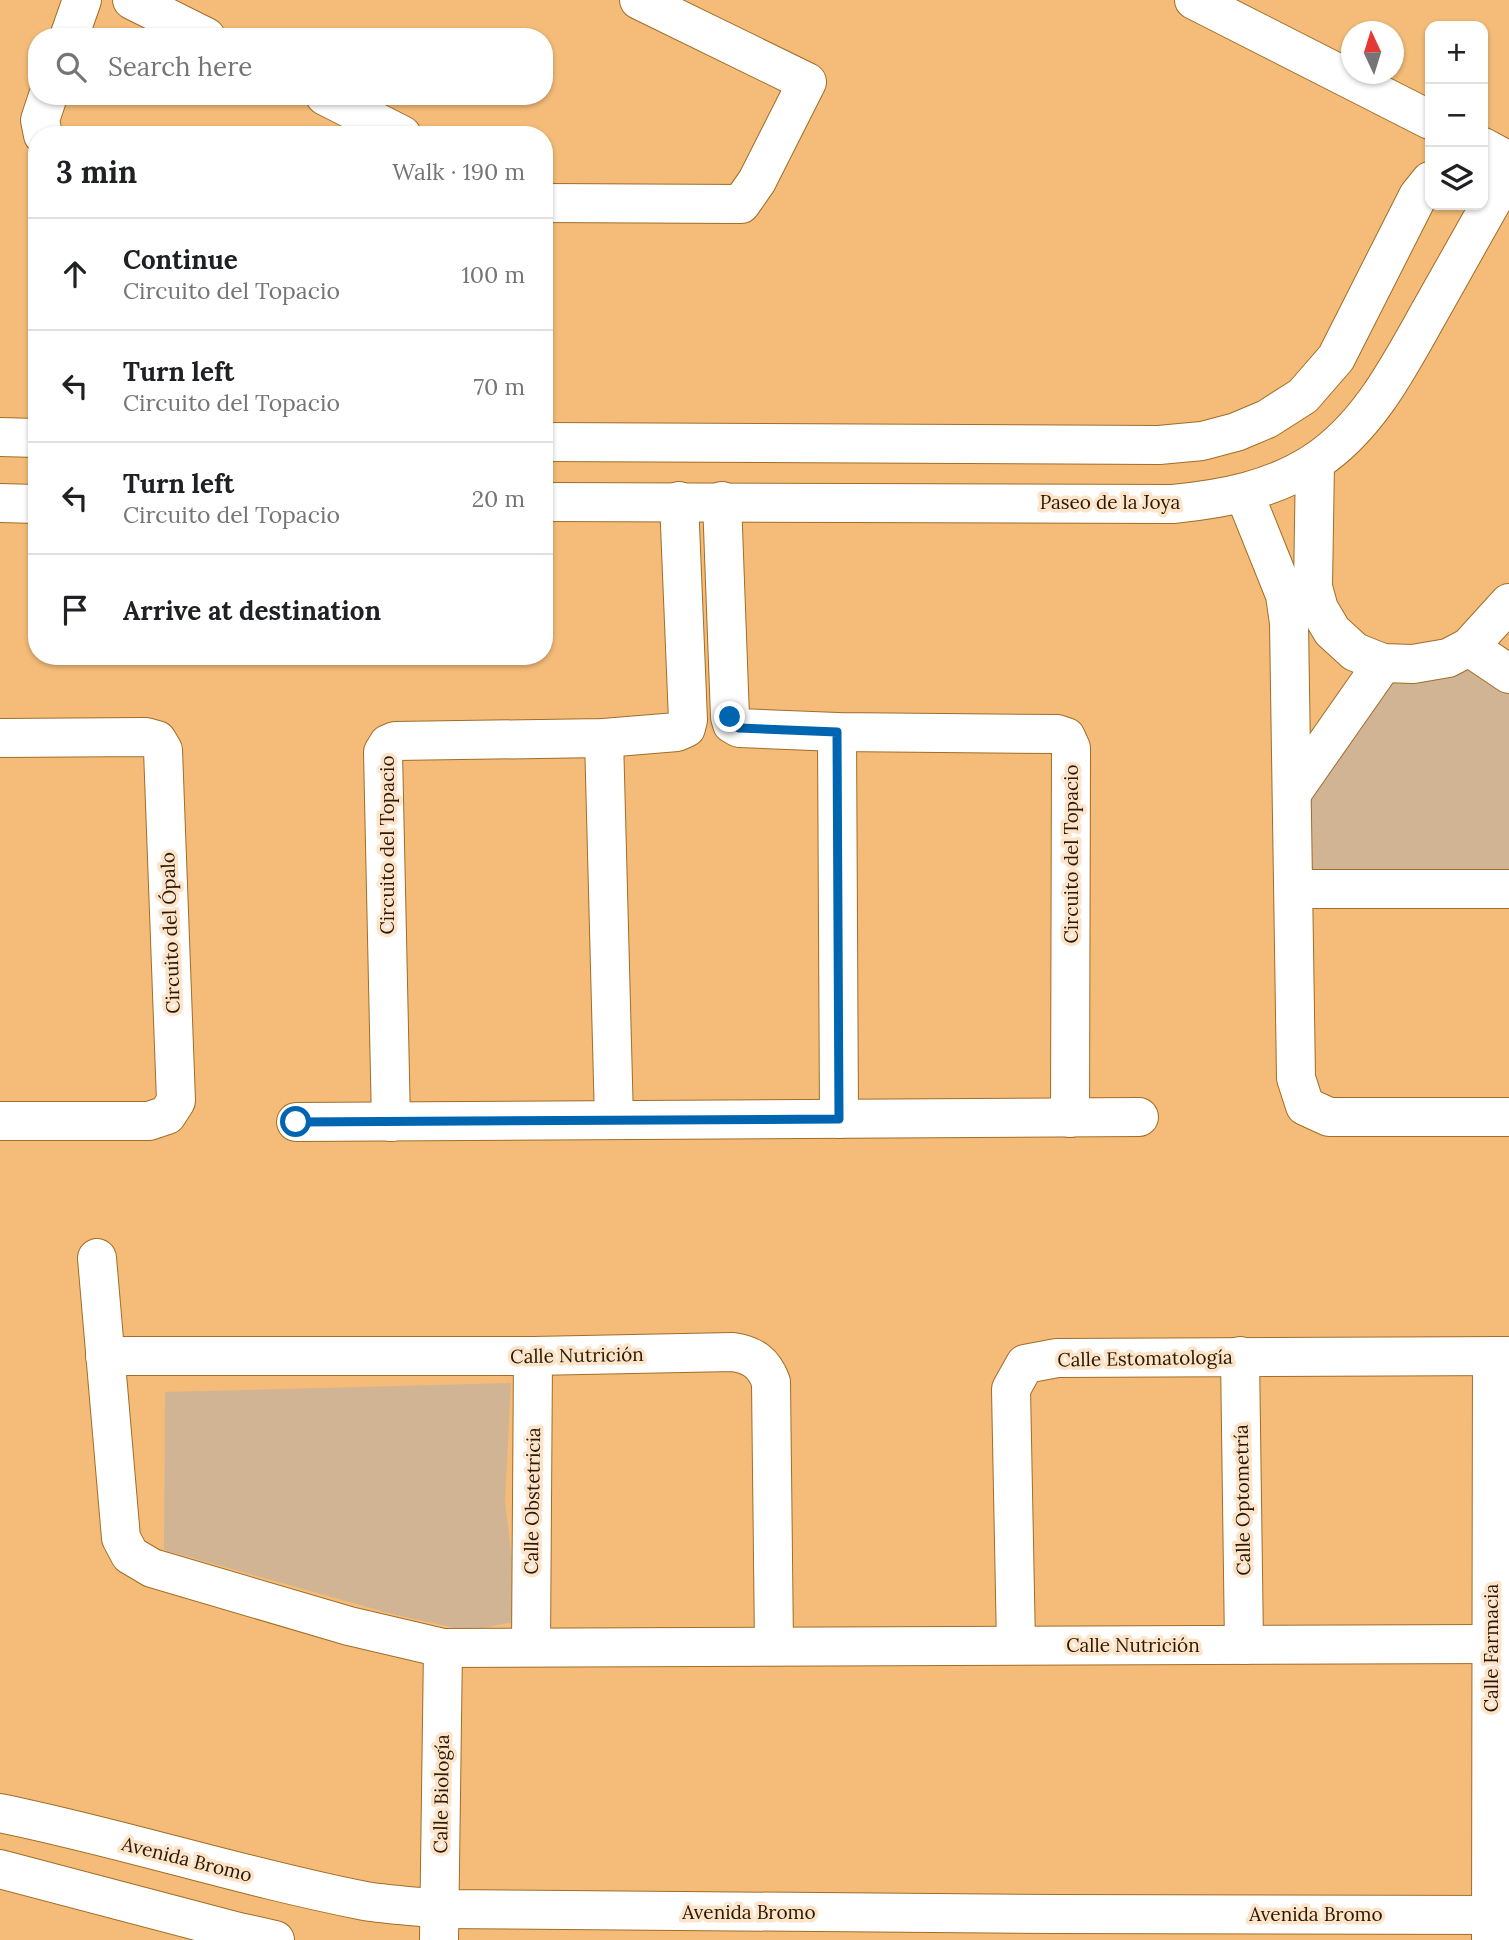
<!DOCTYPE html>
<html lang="en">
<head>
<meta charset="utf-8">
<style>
	:root { --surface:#fff; --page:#f6f6f6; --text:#202124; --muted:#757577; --line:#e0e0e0 }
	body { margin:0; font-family:Lora,serif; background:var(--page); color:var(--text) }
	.controls { position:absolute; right:21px; top:21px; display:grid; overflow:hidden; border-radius:14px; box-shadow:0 2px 5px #0004 }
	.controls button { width:63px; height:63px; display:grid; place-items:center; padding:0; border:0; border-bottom:2px solid var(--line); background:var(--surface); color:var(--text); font:35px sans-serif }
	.compass { position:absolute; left:1341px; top:21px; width:63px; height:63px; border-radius:50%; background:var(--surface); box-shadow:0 2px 5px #0004; rotate:356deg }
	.stop { position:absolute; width:21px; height:21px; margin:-16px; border:5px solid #0065b1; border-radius:50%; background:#fff }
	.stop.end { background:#0065b1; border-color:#fff; box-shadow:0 2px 7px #0008 }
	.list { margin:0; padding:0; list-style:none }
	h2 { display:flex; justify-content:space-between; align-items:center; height:91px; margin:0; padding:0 28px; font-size:30px }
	h2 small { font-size:23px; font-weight:400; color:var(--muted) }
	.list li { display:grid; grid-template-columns:46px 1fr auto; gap:21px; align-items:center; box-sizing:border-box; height:112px; padding:0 28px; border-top:2px solid var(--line) }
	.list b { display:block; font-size:26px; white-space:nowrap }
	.list p { margin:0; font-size:23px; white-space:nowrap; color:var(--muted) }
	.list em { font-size:23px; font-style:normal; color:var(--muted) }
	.icon { flex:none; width:38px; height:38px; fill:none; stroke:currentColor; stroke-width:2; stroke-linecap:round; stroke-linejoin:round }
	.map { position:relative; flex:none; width:1509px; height:1940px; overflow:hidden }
	.search { position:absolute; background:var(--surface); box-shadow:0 2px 5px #0004; left:28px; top:28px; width:525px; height:77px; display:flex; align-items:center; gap:18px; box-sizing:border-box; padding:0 24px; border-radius:28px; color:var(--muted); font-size:26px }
	.panel { position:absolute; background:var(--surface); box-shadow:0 2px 5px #0004; left:28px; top:126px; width:525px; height:539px; border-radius:28px }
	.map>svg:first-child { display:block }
	.green { fill:#d1b494 }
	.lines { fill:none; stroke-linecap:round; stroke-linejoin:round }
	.minor-casing { stroke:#a16d27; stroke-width:40 }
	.minor { stroke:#fff; stroke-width:38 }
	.route { stroke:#0065b1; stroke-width:9 }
	.labels { text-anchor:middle; stroke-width:7; stroke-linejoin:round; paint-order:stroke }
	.street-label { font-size:19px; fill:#2c1700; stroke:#fbe4ca }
</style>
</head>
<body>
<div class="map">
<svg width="1509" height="1940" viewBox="0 0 1509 1940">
	<rect width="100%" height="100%" fill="#f4bc78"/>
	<!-- green -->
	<g class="green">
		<polygon points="1465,664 1509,694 1509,879 1306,879 1306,800 1390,679"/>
		<polygon points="511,1383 505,1501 519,1621 468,1631 392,1614 164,1550 165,1392"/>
	</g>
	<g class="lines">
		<!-- minor casing -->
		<g class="minor-casing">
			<g id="minor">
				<polyline points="132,0 206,37"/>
				<polyline points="1194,0 1430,120"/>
				<polyline points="69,37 82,0"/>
				<polyline points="325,96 402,135"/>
				<polyline points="43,135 40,120 48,96"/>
				<polyline points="1483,147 1509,161"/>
				<polyline points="544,203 741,204 757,181 807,82 639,0"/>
				<polyline points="0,437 37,438"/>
				<polyline points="544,442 1159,445 1202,441 1236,432 1267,419 1303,396 1336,358 1418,196 1430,181"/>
				<polyline points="1315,462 1313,587 1319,609 1332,631 1355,652 1383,663 1413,664 1448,658 1469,647 1509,603"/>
				<polyline points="1244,493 1285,595 1289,623 1296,1078 1305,1106 1329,1117 1509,1117"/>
				<polyline points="722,501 730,717 732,724 739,728 837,732 1057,734 1066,737 1071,748 1070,1118"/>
				<path d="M544,502L1173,504C1223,499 1272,490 1315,462C1371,425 1401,362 1433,306C1458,261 1484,216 1509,171"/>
				<polyline points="0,503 37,504"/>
				<polyline points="1469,647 1509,674"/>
				<polyline points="837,732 839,1119"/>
				<polyline points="0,738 146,737 157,740 163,750 176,1101 167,1115 149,1121 0,1121"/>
				<polyline points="604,738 614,1120"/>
				<polyline points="1292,793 1383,663"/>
				<polyline points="1294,889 1509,889"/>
				<polyline points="296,1122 1139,1117"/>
				<polyline points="391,1122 383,752 388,744 395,741 604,738 677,732 686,728 688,720 679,501"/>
				<polyline points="97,1258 121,1538 130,1555 152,1568 349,1626 443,1648 1491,1644"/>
				<path d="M105,1356H533L733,1352C753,1355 764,1363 771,1382L774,1646"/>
				<polyline points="1240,1356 1244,1645"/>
				<polyline points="1016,1645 1011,1389 1025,1364 1057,1358 1509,1356"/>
				<polyline points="531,1647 533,1356"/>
				<path d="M0,1813C123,1838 242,1877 365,1901C389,1905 415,1906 440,1909L1056,1914L1509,1915"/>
				<polyline points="0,1869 239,1932 275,1940"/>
				<polyline points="439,1940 443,1648"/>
				<polyline points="1491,1940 1492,1356"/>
			</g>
		</g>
		<!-- minor -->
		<use href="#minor" class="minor"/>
	</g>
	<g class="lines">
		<!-- route -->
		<polyline class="route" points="296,1122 839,1119 837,732 739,728 732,724 730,717"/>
	</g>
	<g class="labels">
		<!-- street labels -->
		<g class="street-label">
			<text x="1110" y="509">Paseo de la Joya</text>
			<text transform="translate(387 845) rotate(-90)" y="7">Circuito del Topacio</text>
			<text transform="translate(1071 854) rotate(-90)" y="7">Circuito del Topacio</text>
			<text transform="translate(170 933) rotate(-92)" y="7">Circuito del Ópalo</text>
			<text transform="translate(577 1355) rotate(-1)" y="7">Calle Nutrición</text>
			<text transform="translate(1145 1358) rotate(-1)" y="7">Calle Estomatología</text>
			<text transform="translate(1242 1500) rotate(-91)" y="7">Calle Optometría</text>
			<text transform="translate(532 1501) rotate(-89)" y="7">Calle Obstetricia</text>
			<text x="1133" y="1652">Calle Nutrición</text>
			<text transform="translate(1491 1648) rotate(-90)" y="7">Calle Farmacia</text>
			<text transform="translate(441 1794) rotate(-89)" y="7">Calle Biología</text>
			<text transform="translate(187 1859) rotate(14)" y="7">Avenida Bromo</text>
			<text x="749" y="1919">Avenida Bromo</text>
			<text x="1316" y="1921">Avenida Bromo</text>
		</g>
	</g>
</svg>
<div class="controls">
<button>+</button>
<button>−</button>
<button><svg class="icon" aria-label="layers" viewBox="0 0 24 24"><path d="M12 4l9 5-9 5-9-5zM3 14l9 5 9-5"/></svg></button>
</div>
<svg class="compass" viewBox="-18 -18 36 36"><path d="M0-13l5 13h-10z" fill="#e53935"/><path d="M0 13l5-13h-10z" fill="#757577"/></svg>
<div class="stop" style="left:296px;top:1122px"></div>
<div class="stop end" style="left:730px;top:717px"></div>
<div class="search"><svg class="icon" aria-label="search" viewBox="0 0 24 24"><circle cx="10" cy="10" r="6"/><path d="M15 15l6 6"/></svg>Search here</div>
<section class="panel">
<h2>3 min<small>Walk · 190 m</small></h2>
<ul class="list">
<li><svg class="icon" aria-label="ahead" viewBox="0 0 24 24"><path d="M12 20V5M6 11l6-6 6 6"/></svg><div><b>Continue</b><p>Circuito del Topacio</p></div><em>100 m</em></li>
<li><svg class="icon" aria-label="left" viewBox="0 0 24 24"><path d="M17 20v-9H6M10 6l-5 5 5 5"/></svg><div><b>Turn left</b><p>Circuito del Topacio</p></div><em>70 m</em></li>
<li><svg class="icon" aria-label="left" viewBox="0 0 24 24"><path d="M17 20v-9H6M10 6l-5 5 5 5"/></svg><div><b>Turn left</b><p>Circuito del Topacio</p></div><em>20 m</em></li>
<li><svg class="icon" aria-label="arrive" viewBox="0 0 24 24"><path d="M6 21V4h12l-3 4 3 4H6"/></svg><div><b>Arrive at destination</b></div></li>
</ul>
</section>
</div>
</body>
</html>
